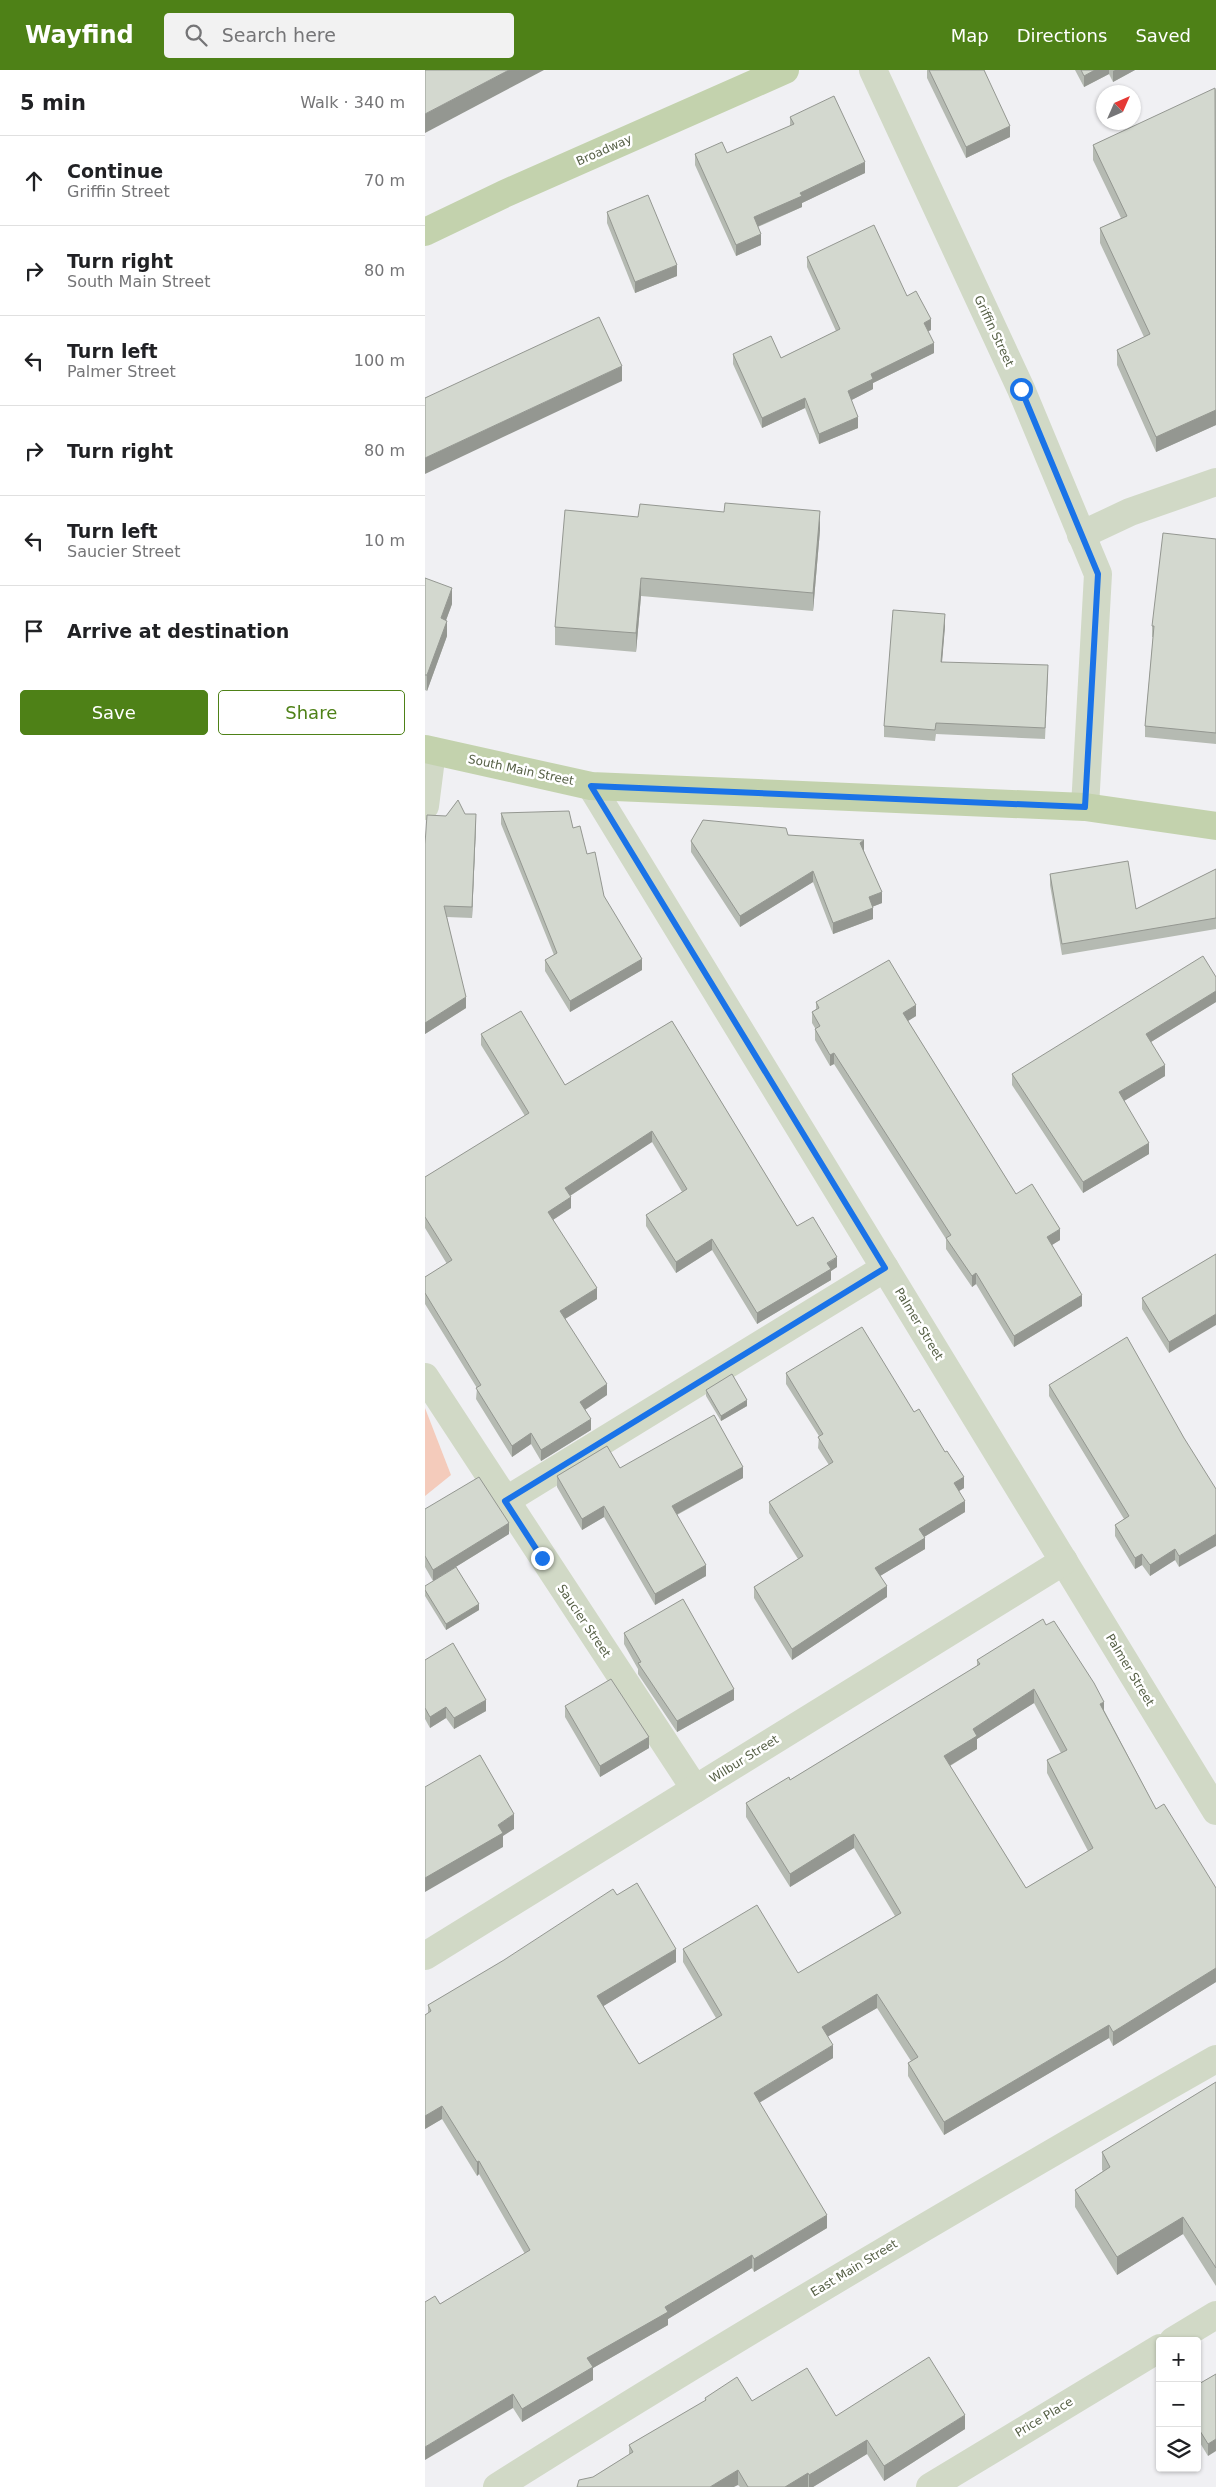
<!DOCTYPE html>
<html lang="en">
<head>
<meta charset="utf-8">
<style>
	:root { --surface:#fff; --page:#f2f2f2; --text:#202124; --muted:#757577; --line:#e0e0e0; --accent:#4e8117 }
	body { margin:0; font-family:"DejaVu Sans",sans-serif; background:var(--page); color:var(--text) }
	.controls { position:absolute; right:15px; bottom:15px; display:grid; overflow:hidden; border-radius:5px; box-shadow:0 1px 4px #0004 }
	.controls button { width:45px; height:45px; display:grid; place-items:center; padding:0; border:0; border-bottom:1px solid var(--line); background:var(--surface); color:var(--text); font:25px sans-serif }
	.compass { position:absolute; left:671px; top:15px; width:45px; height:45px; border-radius:50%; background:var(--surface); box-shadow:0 1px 4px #0004; rotate:45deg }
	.stop { position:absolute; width:15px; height:15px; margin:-11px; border:4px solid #1a73e8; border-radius:50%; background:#fff }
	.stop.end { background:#1a73e8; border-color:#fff; box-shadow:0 1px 5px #0008 }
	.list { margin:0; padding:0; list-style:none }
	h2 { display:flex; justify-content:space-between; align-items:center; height:65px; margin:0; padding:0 20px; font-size:21px }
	h2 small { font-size:16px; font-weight:400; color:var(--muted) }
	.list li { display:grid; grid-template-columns:32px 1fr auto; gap:15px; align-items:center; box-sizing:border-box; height:90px; padding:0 20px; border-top:1px solid var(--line) }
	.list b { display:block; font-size:19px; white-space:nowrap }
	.list p { margin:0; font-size:16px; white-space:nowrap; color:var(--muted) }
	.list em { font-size:16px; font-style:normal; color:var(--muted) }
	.actions { display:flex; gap:10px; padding:15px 20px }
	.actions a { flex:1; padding:11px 0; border:1px solid var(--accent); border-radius:5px; text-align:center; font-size:18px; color:var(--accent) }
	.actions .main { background:var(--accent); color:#fff }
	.icon { flex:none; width:28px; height:28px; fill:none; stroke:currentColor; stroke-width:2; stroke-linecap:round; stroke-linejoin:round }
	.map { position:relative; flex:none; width:791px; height:2417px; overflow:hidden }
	header { display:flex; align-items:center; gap:30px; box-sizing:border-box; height:70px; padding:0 25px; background:var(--accent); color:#fff }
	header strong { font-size:24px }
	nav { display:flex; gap:28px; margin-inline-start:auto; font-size:18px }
	.search { width:350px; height:45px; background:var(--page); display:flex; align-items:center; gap:12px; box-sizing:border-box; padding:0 18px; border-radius:5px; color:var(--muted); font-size:19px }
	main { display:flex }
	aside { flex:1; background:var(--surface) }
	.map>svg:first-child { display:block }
	.green { fill:#f4cbbb }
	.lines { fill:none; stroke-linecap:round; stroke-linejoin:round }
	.minor { stroke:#d1d9c6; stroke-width:28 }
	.major { stroke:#c3d2ad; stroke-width:28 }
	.wall { fill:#b5bab2; fill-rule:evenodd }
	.shaded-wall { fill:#949791 }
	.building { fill:#d3d8cf; stroke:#949791; fill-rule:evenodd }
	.route { stroke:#1a73e8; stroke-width:6 }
	.labels { text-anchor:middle; stroke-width:5; stroke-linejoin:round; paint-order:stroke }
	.street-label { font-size:12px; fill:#566046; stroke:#fff }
</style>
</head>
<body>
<header>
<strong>Wayfind</strong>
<div class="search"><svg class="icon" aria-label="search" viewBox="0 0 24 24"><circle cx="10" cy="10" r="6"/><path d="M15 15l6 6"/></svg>Search here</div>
<nav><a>Map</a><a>Directions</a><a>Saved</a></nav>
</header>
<main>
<aside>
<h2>5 min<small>Walk · 340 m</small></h2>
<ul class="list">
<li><svg class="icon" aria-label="ahead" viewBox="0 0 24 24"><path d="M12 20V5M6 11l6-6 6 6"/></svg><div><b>Continue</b><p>Griffin Street</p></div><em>70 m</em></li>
<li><svg class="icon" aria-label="right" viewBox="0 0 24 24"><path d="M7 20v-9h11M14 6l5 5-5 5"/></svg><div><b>Turn right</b><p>South Main Street</p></div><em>80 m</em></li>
<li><svg class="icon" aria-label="left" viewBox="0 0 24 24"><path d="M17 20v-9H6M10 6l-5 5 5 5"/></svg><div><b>Turn left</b><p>Palmer Street</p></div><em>100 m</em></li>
<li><svg class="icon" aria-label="right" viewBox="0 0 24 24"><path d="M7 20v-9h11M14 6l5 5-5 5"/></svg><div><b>Turn right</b></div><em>80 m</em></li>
<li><svg class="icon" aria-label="left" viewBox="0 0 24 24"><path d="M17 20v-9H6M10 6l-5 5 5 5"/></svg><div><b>Turn left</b><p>Saucier Street</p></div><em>10 m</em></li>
<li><svg class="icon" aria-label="arrive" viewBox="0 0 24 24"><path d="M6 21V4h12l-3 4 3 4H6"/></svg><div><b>Arrive at destination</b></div></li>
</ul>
<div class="actions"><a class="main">Save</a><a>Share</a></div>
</aside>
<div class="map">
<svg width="791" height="2417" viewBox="0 0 791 2417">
	<rect width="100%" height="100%" fill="#f0f0f3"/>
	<!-- green -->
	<polygon class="green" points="0,1338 26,1405 0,1426"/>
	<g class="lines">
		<!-- minor -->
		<g class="minor">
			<polyline points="448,0 596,319 673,504 660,737"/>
			<polyline points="656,465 705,442 791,412"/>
			<polyline points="166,716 791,1741"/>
			<polyline points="0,736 7,681"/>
			<polyline points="0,1307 270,1719"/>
			<polyline points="80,1431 460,1198"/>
			<polyline points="0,1886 639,1491"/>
			<polyline points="748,2271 791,2245"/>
			<path d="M72,2417C308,2268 548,2127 791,1989"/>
			<polyline points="505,2417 735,2278"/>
		</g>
		<!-- major -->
		<g class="major">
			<polyline points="0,162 79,124 360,0"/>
			<polyline points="0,679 166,716 660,737 791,756"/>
		</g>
	</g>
	<!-- wall -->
	<g class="wall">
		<polygon points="502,0 559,0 585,67 541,88 502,8"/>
		<polygon points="650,0 710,0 688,12 684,4 659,17"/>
		<polygon points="791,19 791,355 731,382 692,295 692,280 719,267 675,173 675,158 696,148 668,90 668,75"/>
		<polygon points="365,47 440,103 377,133 377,137 333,157 336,175 311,186 270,95 270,84 302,83 365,56"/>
		<polygon points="182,142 252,206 210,223 182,153"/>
		<polygon points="382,187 482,226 506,260 503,261 509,283 448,313 448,319 426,330 433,358 394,374 380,338 337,358 308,294 308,284 356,288 411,261 382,197"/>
		<polygon points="213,447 395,460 388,541 216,526 211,582 130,575 130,557"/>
		<polygon points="791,469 791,674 720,667 720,656 728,567 727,567 727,556"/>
		<polygon points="0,508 27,534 21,550 22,566 2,621 0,620"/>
		<polygon points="520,556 517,592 623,606 620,669 511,664 510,671 459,667 459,656"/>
		<polygon points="76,743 148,758 162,784 179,826 217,900 145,942 120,901 120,890 129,885 76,754"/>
		<polygon points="40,744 51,755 47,848 22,847 41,938 0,964 0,774 21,746"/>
		<polygon points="363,765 439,781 457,833 447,837 448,849 408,864 388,812 315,857 266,782 266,771"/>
		<polygon points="791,799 791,859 637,885 625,815 625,804 711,839"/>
		<polygon points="791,907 791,932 726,972 740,1006 699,1031 724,1084 658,1123 587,1015 587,1004"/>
		<polygon points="391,932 491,946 483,951 591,1124 635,1170 627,1175 657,1236 589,1277 551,1214 547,1217 521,1179 521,1169 409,994 405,996 390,970 390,958 387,953 387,942 391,939"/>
		<polygon points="247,951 372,1156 412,1197 406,1201 406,1210 332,1254 287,1180 251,1203 221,1156 221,1145 257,1122 227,1072 145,1126 146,1138 128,1150 172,1229 140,1249 182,1325 160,1340 166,1360 116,1391 106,1374 87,1387 51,1329 52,1318 0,1234 0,1207 22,1194 0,1158 0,1107 100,1046 56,975 56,964 140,1015"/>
		<polygon points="791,1184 744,1283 717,1239 717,1228"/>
		<polygon points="361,1303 489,1342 539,1418 534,1421 540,1442 499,1467 500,1479 455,1506 462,1527 367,1590 329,1528 329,1517 373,1489 344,1443 344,1432 404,1395 393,1378 394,1366 361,1314"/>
		<polygon points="624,1315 759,1368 754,1497 750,1490 725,1506 717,1495 710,1499 690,1466 690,1455 699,1449 624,1326"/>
		<polygon points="281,1320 322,1336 296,1351 281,1326"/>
		<polygon points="195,1398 318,1408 252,1445 281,1506 230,1535 179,1447 157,1460 132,1417 132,1406"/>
		<polygon points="0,1439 84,1464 8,1511 0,1497"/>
		<polygon points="0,1516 54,1540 21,1560 0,1526"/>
		<path d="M621,1555L679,1640L731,1739L791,1818V1912L688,1976L684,1968L519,2065L483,2006V1993L486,1991L452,1938L403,1966L408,1988L334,2032L402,2158L329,2202L327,2198L243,2249V2255L168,2298V2310L97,2352L88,2338L15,2234L100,2184L54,2104L52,2106L17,2049L0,2059V1945L3,1943V1935L192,1825L251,1892L178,1936L214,1994L291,1948L258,1892V1879L373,1903L470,1846L429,1778L365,1817L321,1747V1733L365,1710L552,1596V1590ZM609,1633L636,1683L622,1690V1703L663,1781L601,1818L525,1696L552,1679V1669Z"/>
		<polygon points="199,1563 309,1630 252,1662 213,1604 213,1599 199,1574"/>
		<polygon points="0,1590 61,1641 29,1659 21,1648 5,1658 0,1649"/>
		<polygon points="140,1636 224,1678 175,1707 140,1647"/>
		<polygon points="791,2012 791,2216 758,2164 692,2205 650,2137 650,2120 678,2101 677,2100 677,2082"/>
		<polygon points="791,2304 783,2386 772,2368 772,2315"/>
		<polygon points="280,2328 327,2331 411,2346 540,2359 459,2411 442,2384 388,2417 315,2417 313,2415 168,2407 204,2385 204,2375 280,2331"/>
	</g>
	<!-- shaded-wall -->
	<g class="shaded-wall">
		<polygon points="84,0 119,0 0,63 0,44"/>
		<polygon points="670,0 684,0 684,4 659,17 659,6"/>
		<polygon points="690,0 710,0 688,12 688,1"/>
		<polygon points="585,56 585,67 541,88 541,77"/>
		<polygon points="440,92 440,103 377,133 377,137 329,158 329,147 375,123"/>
		<polygon points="336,164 336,175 311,186 311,175"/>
		<polygon points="252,195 252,206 210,223 210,212"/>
		<polygon points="506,249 506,260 499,263 499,253"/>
		<polygon points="509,273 509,283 448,313 448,319 423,332 423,321 446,304"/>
		<polygon points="197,296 197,311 0,404 0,388"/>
		<polygon points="380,328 380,338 337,358 337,348"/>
		<polygon points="791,340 791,355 731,382 731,367"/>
		<polygon points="433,347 433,358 394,374 394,364"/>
		<polygon points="395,441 395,460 388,541 388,523"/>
		<polygon points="216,508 216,526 211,582 211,563"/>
		<polygon points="27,518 27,534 16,564 16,548"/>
		<polygon points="520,544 520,556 516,603 516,592"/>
		<polygon points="22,551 22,566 2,621 2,605"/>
		<polygon points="51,744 51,755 47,848 47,837"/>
		<polygon points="439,770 439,781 435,784 435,773"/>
		<polygon points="388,801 388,812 315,857 315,846"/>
		<polygon points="457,822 457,833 444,838 444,827"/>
		<polygon points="448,838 448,849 408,864 408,853"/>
		<polygon points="217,889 217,900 145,942 145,931"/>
		<polygon points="791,921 791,932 721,975 721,964"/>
		<polygon points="41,927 41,938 0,964 0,953"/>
		<polygon points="491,935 491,946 478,954 478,943"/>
		<polygon points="409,983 409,994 405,996 405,985"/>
		<polygon points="740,995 740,1006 694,1034 694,1022"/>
		<polygon points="227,1061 227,1072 140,1129 140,1118"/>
		<polygon points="724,1073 724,1084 658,1123 658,1112"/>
		<polygon points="146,1127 146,1138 123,1153 123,1142"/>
		<polygon points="635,1159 635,1170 622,1178 622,1167"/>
		<polygon points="287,1169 287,1180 251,1203 251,1192"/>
		<polygon points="412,1187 412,1197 406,1201 406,1210 332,1254 332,1243"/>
		<polygon points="551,1203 551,1214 547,1217 547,1206"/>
		<polygon points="172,1218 172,1229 135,1252 135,1241"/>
		<polygon points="657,1225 657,1236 589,1277 589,1266"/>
		<polygon points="791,1244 791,1255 744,1283 744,1272"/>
		<polygon points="182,1314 182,1325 155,1343 155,1332"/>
		<polygon points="322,1330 322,1336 296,1351 296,1346"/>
		<polygon points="166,1349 166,1360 116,1391 116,1380"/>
		<polygon points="106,1363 106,1374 87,1387 87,1376"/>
		<polygon points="318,1397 318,1408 247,1447 247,1436"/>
		<polygon points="539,1407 539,1418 529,1424 529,1413"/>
		<polygon points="540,1431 540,1442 494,1470 494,1459"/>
		<polygon points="179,1436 179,1447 157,1460 157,1449"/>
		<polygon points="84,1453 84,1464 8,1511 8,1500"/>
		<polygon points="791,1464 791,1476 754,1497 754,1486"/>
		<polygon points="500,1468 500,1479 450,1509 450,1498"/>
		<polygon points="750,1479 750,1490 725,1506 725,1495"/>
		<polygon points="717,1484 717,1495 710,1499 710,1488"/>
		<polygon points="281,1495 281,1506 230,1535 230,1524"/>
		<polygon points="462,1516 462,1527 367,1590 367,1579"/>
		<polygon points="54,1534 54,1540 21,1560 21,1554"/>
		<polygon points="309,1619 309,1630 252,1662 252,1651"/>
		<polygon points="609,1619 609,1633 552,1669 552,1679 519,1699 519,1686 548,1659"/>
		<polygon points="61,1630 61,1641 29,1659 29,1648"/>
		<polygon points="679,1632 679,1645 675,1634"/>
		<polygon points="21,1637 21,1648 5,1658 5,1647"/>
		<polygon points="224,1667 224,1678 175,1707 175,1696"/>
		<polygon points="89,1744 89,1759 78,1766 78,1777 0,1822 0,1808 73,1755"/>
		<polygon points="429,1764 429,1778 365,1817 365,1804"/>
		<polygon points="251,1879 251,1892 172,1940 172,1926"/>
		<polygon points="791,1898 791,1912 688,1976 688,1962"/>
		<polygon points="452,1924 452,1938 397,1970 397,1957"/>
		<polygon points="684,1955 684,1968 519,2065 519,2052"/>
		<polygon points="408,1975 408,1988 329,2036 329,2023"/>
		<polygon points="17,2036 17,2049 0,2059 0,2046"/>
		<polygon points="54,2091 54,2104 52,2106 52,2092"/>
		<polygon points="402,2145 402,2158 329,2202 329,2189"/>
		<polygon points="758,2147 758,2164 692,2205 692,2187"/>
		<polygon points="327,2185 327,2198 243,2249 243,2255 168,2298 168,2310 97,2352 97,2339 162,2288 240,2237"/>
		<polygon points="88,2324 88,2338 0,2390 0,2377"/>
		<polygon points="540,2345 540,2359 459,2411 459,2396"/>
		<polygon points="791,2369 791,2381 783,2386 783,2374"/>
		<polygon points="442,2370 442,2384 388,2417 384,2417 384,2405"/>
		<polygon points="313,2400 313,2415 309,2417 285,2417"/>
		<polygon points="383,2403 383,2417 360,2417"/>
	</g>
	<!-- building -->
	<g class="building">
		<polygon points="0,0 84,0 0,44"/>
		<polygon points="504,0 559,0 585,56 541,77"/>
		<polygon points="656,0 670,0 659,6"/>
		<polygon points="790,18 791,340 731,367 692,280 725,264 675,158 702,146 668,75"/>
		<polygon points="409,26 440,92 375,123 377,126 329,147 336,164 311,175 270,84 297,72 302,83 369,54 365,47"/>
		<polygon points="223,125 252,195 210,212 182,142"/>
		<polygon points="449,155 482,226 491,221 506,249 499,253 509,273 446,304 448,309 423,321 433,347 394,364 380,328 337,348 308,284 346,266 356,288 415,259 382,187"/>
		<polygon points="174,247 197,296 0,388 0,328"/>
		<polygon points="300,433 395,441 388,523 216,508 211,563 130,557 140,440 213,447 215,434 299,442"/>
		<polygon points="738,463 791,469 791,663 720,656 729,556 727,556"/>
		<polygon points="0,508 27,518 16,548 22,551 2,605 0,605"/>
		<polygon points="468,540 520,544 516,592 623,595 620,658 511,653 510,660 459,656"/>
		<polygon points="33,730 40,744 51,744 47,837 19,836 41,927 0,953 0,774 2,745 21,746"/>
		<polygon points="144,741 148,758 155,756 162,784 170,782 179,826 217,889 145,931 120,890 132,883 76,743"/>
		<polygon points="278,750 361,758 363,765 439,770 435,773 457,822 444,827 448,838 408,853 388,801 315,846 266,771"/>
		<polygon points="703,791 711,839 791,799 791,848 637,874 625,804"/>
		<polygon points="778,886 791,907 791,921 721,964 740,995 694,1022 724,1073 658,1112 587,1004"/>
		<polygon points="464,890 491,935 478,943 591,1124 607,1114 635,1159 622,1167 657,1225 589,1266 551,1203 547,1206 521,1168 526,1165 409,983 405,985 390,959 395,956 387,942 394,938 391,932"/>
		<polygon points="96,941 140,1015 247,951 372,1156 388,1147 412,1187 402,1193 406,1199 332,1243 287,1169 251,1192 221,1145 262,1119 227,1061 140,1118 146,1127 123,1142 172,1218 135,1241 182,1314 155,1332 166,1349 116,1380 106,1363 87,1376 51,1318 56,1315 0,1223 0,1207 27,1190 0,1147 0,1107 104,1043 56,964"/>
		<polygon points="791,1184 791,1244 744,1272 717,1228"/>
		<polygon points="437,1257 489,1342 494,1339 520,1382 522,1381 539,1407 529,1413 540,1431 494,1459 500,1468 450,1498 462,1516 367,1579 329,1517 378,1486 344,1432 408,1392 393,1367 398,1364 361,1303"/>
		<polygon points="702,1267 759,1368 791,1419 791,1464 754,1486 750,1479 725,1495 717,1484 710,1488 690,1455 704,1446 624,1315"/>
		<polygon points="307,1304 322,1330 296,1346 281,1320"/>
		<polygon points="289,1345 318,1397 247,1436 281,1495 230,1524 179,1436 157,1449 132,1406 182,1376 195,1398"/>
		<polygon points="54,1407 84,1453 8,1500 0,1486 0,1439"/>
		<polygon points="31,1497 54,1534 21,1554 0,1520 0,1516"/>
		<polygon points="258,1529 309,1619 252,1651 213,1593 216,1592 199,1563"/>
		<path d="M618,1549L621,1555L629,1551L669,1613L679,1632L675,1634L731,1739L739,1734L791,1818V1898L688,1962L684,1955L519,2052L483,1993L493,1987L452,1924L397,1957L408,1975L329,2023L402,2145L329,2189L327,2185L240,2237L243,2242L162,2288L168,2297L97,2339L88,2324L0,2377V2232L10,2226L15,2234L105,2180L54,2091L52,2092L17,2036L0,2046V1945L6,1941L3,1935L79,1890L188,1819L192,1825L212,1813L251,1879L172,1926L214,1994L297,1945L258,1879L332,1835L373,1903L476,1843L429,1764L365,1804L321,1733L364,1707L365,1710L555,1594L552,1590ZM609,1619L642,1680L622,1690L668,1778L601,1818L519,1686L552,1666L548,1659Z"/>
		<polygon points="28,1573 61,1630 29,1648 21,1637 5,1647 0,1638 0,1590"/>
		<polygon points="186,1609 224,1667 175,1696 140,1636"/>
		<polygon points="55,1685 89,1744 73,1755 78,1763 0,1808 0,1717"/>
		<polygon points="791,2012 791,2198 758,2147 692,2187 650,2120 685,2097 677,2082"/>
		<polygon points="504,2287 540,2345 459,2396 442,2370 384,2405 383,2403 360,2417 323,2417 313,2400 285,2417 152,2417 154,2410 168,2407 208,2382 204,2375 281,2330 280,2328 312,2307 327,2331 382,2298 411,2346"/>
		<polygon points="791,2304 791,2369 783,2374 772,2356 772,2315"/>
	</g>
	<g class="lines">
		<!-- route -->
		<polyline class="route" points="117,1488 80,1431 460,1198 166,716 660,737 673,504 596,319"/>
	</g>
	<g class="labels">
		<!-- street labels -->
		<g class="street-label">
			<text transform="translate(179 80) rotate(-24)" y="4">Broadway</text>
			<text transform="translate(569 261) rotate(65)" y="4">Griffin Street</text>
			<text transform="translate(96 700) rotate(12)" y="4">South Main Street</text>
			<text transform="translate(494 1254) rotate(59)" y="4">Palmer Street</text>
			<text transform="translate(159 1551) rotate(56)" y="4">Saucier Street</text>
			<text transform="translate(705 1600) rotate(59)" y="4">Palmer Street</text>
			<text transform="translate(319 1689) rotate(-32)" y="4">Wilbur Street</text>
			<text transform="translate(429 2198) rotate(-31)" y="4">East Main Street</text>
			<text transform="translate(619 2347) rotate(-31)" y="4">Price Place</text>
		</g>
	</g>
</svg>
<div class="controls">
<button>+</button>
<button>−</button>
<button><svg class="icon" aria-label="layers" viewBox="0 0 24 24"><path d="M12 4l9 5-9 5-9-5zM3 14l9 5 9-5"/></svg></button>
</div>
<svg class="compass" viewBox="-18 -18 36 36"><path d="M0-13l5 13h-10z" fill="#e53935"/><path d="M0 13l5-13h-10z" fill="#757577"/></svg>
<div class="stop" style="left:596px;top:319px"></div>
<div class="stop end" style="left:117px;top:1488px"></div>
</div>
</main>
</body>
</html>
